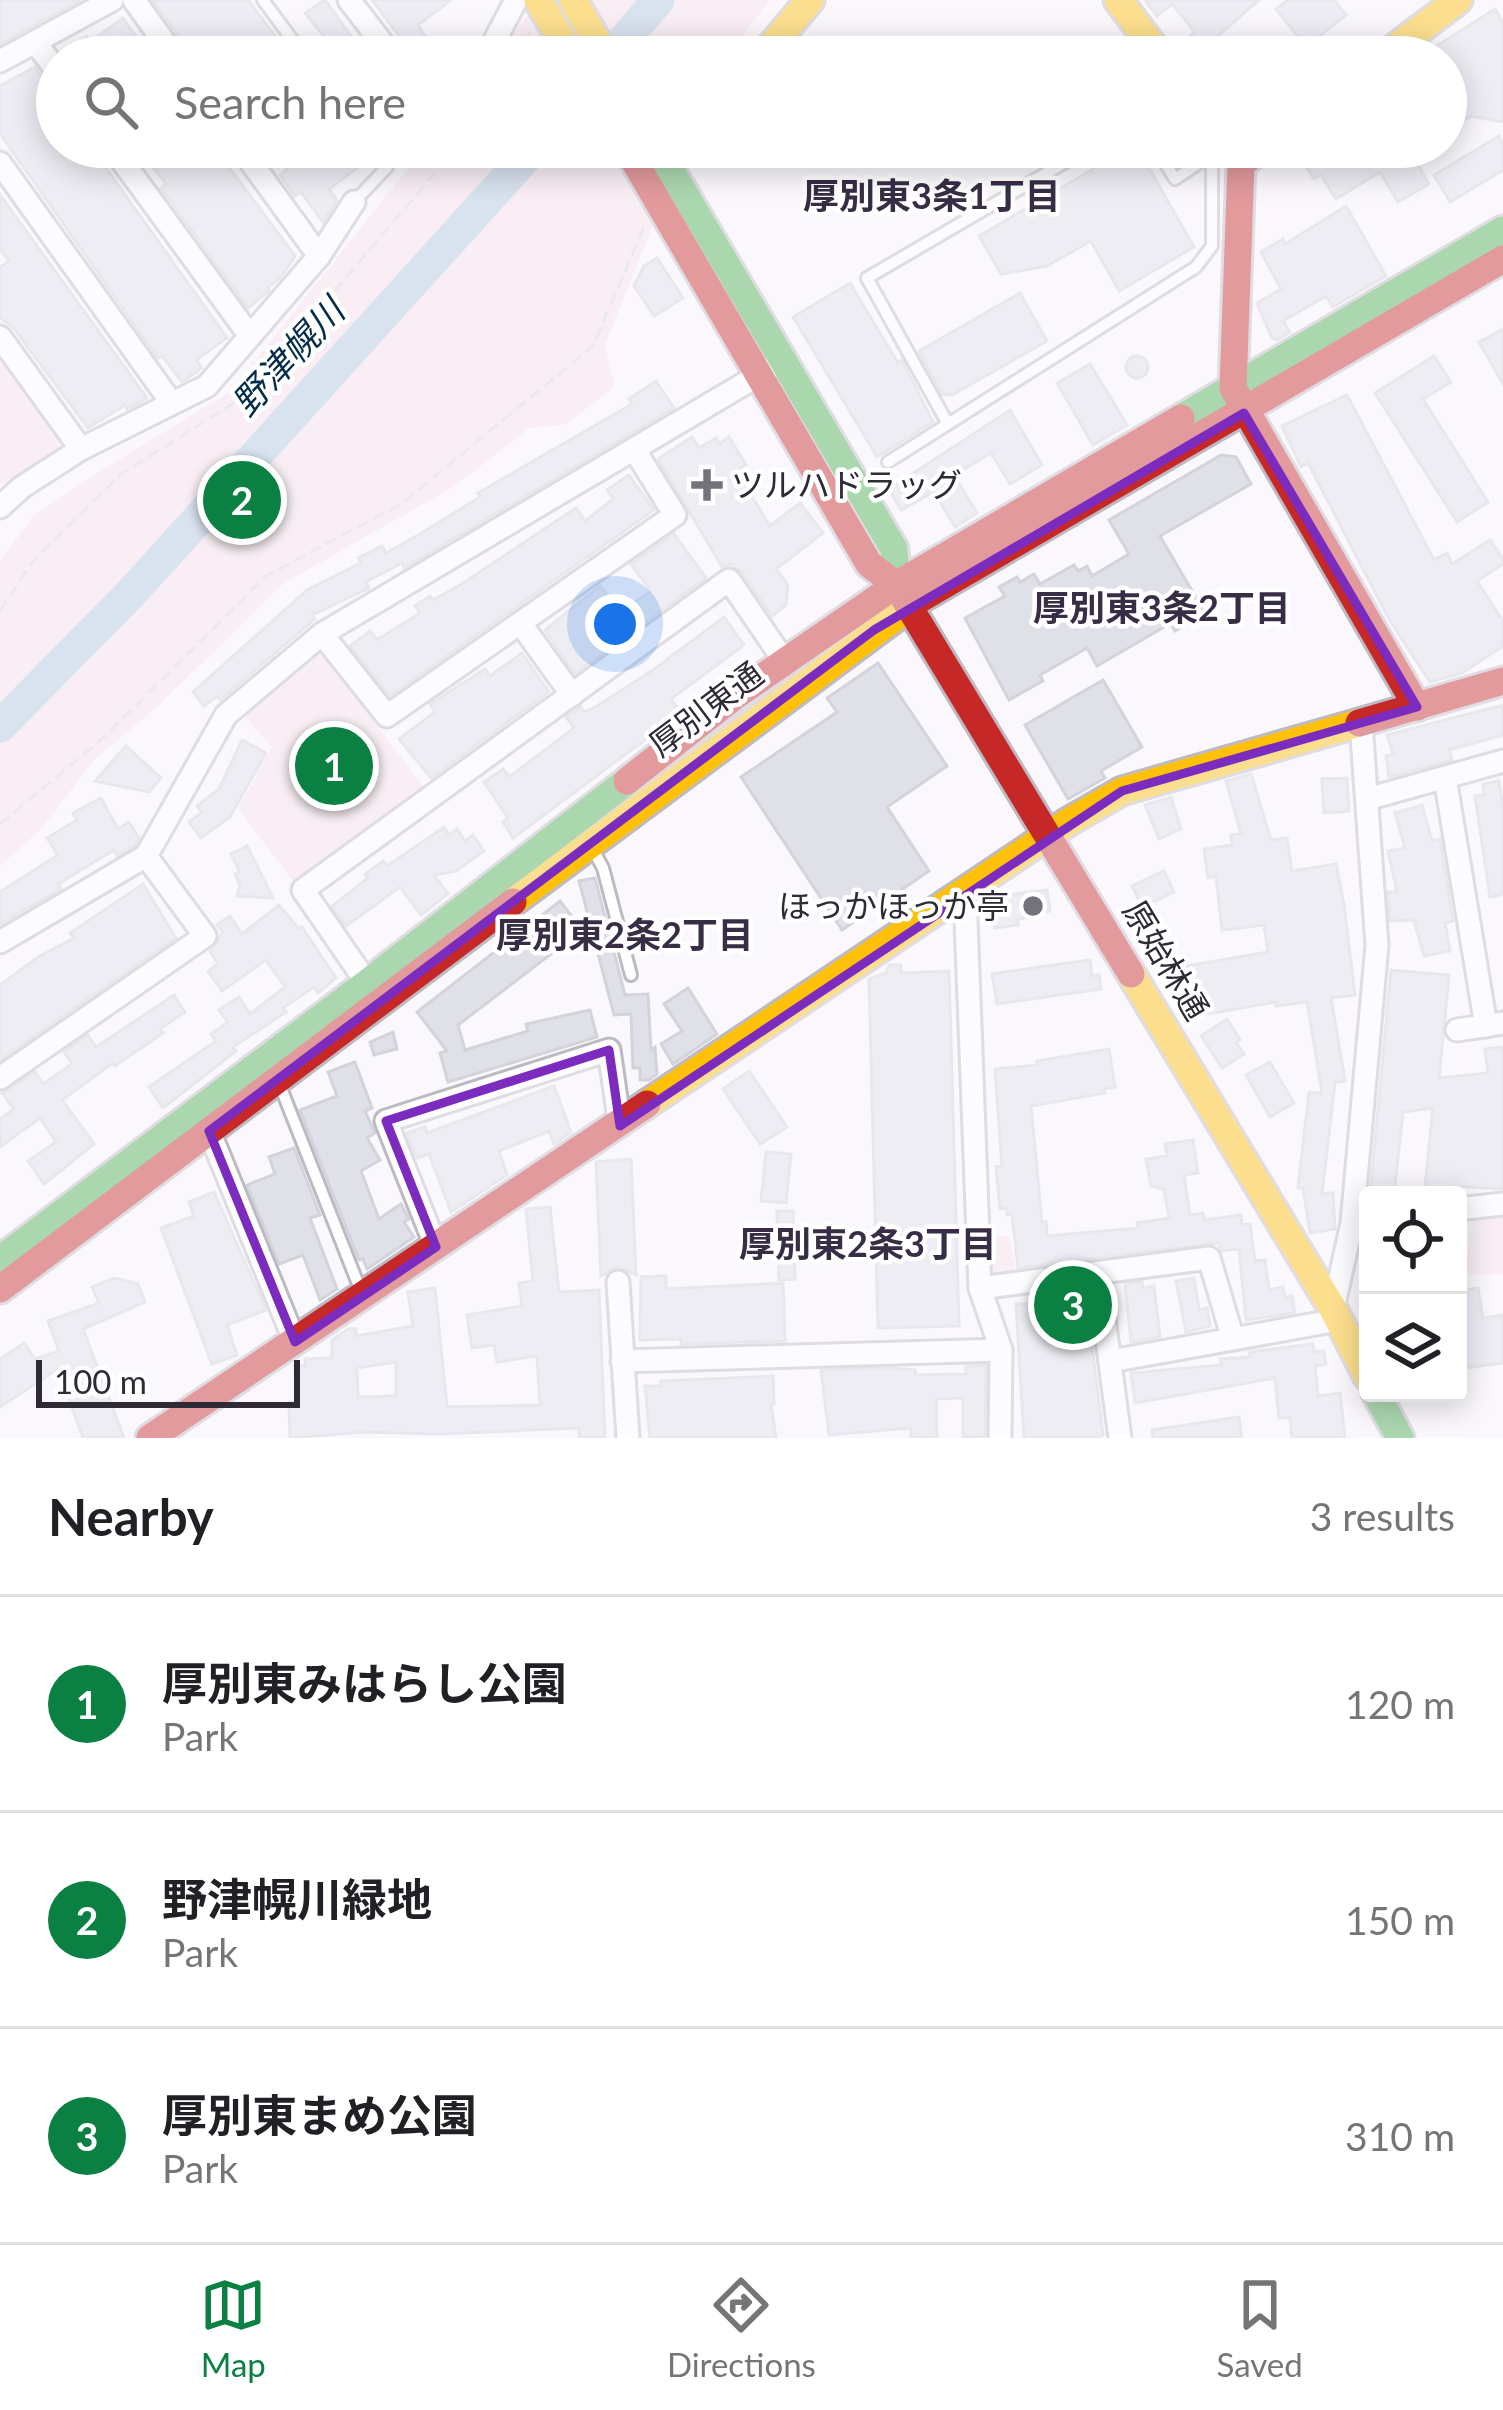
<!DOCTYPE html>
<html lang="en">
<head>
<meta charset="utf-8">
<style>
	:root { --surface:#fff; --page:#f2f2f2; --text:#202124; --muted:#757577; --line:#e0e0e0; --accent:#0b8043 }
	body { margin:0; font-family:Lato,"Noto Sans JP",sans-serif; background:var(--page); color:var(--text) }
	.controls { position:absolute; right:36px; bottom:36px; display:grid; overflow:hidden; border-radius:12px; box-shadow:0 6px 30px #0003 }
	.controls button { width:108px; height:108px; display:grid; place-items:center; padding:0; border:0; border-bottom:3px solid var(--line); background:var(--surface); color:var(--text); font:60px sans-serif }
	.scale { position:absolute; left:36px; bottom:30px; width:264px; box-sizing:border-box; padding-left:12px; border:6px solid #2e2a36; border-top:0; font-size:33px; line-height:42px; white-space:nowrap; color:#2e2a36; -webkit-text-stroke:9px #fff; paint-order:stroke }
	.you { position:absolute; left:615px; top:624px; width:42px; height:42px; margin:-30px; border:9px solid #fff; border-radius:50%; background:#1a73e8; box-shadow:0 0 0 18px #1a73e833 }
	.badge { display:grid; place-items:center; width:78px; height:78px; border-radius:50%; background:var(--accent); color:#fff; font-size:39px; font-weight:700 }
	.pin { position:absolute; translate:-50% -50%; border:6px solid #fff; box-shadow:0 3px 12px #0006 }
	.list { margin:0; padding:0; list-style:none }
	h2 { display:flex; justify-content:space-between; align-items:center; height:156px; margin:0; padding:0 48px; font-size:51px }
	h2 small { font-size:39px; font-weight:400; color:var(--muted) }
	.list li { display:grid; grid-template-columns:78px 1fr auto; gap:36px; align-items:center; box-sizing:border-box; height:216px; padding:0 48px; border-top:3px solid var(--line) }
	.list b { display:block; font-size:45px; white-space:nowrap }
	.list p { margin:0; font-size:39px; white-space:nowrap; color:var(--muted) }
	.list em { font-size:39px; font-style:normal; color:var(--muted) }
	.icon { flex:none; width:66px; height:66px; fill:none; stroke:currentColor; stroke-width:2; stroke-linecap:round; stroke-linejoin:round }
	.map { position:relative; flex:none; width:1503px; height:1438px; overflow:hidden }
	.search { position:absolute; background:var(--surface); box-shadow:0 6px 30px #0003; left:36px; right:36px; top:36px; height:132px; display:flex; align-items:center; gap:30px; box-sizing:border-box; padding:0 42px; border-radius:66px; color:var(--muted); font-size:45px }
	.sheet { height:804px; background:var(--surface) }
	nav { display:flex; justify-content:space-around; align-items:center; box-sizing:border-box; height:168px; border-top:3px solid var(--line); background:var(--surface); font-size:33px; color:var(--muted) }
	nav a { display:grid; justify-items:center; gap:6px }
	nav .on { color:var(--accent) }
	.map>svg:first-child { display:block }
	.green { fill:#f7e2e9 }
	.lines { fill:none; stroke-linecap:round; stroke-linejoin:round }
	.river { stroke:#b2c8de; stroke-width:33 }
	.building { fill:#e0e0e9; stroke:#d3d3db; stroke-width:3; fill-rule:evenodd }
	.lane-casing { stroke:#bebac2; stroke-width:16 }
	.street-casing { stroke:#bebac2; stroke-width:27 }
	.fast-casing { stroke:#bebac2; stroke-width:33 }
	.slow-casing { stroke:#bebac2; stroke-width:33 }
	.jam-casing { stroke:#bebac2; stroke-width:33 }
	.path { stroke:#d8d8da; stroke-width:3; stroke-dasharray:12 6; stroke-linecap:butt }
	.lane { stroke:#fefeff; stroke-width:10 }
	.street { stroke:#fefeff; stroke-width:21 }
	.fast { stroke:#4caf50; stroke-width:27 }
	.slow { stroke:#ffc107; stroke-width:27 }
	.jam { stroke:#c62828; stroke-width:27 }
	.marked { fill:none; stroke:#7b2cbf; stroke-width:9; stroke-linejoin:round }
	.poi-dot { fill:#75727c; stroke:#fff; stroke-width:4.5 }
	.labels { text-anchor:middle; stroke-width:9; stroke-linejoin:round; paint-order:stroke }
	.poi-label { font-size:33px; fill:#2e2a36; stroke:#fff; text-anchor:start }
	.street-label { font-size:33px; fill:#2e2a36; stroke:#fff }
	.neighbourhood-label { font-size:36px; font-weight:bold; fill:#372d45; stroke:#fff }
	.water-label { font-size:36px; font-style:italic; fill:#032d49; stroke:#fff }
</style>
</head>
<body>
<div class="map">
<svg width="1503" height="1438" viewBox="0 0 1503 1438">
	<rect width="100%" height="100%" fill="#faf8fd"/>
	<!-- green -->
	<g class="green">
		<polygon points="539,0 770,0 726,57 496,57"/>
		<polygon points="425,147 673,147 653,225 605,344 614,387 566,424 529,428 455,486 284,583 160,704 94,760 41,829 0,866 0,560 35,515 102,470 231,391"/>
		<polygon points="0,356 60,437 59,448 6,484 0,483"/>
		<polygon points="317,647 423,786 294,882 238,809 272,747 239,710"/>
		<polygon points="1503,1212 1503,1274 1466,1275 1471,1217"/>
		<polygon points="1009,1235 1016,1272 991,1276 985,1271 984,1240"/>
		<polygon points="1093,1281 1097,1323 1054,1329 1048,1287"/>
	</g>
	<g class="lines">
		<!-- river -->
		<g class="river">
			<polyline points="610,57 658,0"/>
			<polyline points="0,726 133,591 535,147"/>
		</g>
	</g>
	<!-- building -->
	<g class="building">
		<polygon points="0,0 81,0 0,44"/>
		<polygon points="152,0 248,0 291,57 195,57"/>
		<polygon points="325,0 357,45 341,57 305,13"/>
		<polygon points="372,0 451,0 418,25 438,57 415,57"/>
		<polygon points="1145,0 1259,0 1196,55 1184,41 1195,32 1172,4 1157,16"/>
		<polygon points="1288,0 1334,0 1346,15 1306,47 1276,9"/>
		<polygon points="1495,9 1503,23 1503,122 1471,116 1446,131 1446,57 1419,57"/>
		<polygon points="123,18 150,57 63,54 87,37 90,42"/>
		<polygon points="35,67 57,99 57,147 91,147 227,338 196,360 202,368 182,382 162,356 158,358 0,134 0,86"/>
		<polygon points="1499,136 1503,143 1503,170 1450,202 1434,175"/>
		<polygon points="138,147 214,147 295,256 280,278 268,287 269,291 248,308 161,188 166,184"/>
		<polygon points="270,147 358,147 368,160 329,189 337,200 323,222 301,192 295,196 280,175 287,170"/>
		<polygon points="1131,147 1137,147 1194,247 1119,291 1091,241 1047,266 1001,274 979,236"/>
		<polygon points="1294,147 1408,147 1429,184 1398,202 1380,172 1336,199 1321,175 1314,179"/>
		<polygon points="0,195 147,398 139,403 127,409 125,405 88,428 12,326 0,318 0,267 9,261 0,249"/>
		<polygon points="1346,206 1386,276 1333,307 1326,296 1283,321 1290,332 1277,340 1272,338 1257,303 1281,289 1261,252 1283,239 1285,244"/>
		<polygon points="657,258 683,298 654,316 634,286 644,266"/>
		<polygon points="850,283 898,363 902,360 933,422 877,457 793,317"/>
		<polygon points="1020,293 1047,341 952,395 942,394 919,351"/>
		<polygon points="1503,329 1503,384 1479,342"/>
		<circle cx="1137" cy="367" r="11"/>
		<polygon points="1434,356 1451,382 1423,399 1488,502 1457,522 1375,393"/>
		<polygon points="1090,364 1127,425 1093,445 1057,383"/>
		<polygon points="656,381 674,408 404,568 402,563 366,582 369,588 312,615 315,619 220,700 217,696 204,706 193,692 307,590 361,563 358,558 382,546 386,553 420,534 480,497 478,493 632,404 629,399"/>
		<polygon points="1347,395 1434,560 1447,553 1452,564 1490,540 1503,559 1503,564 1477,581 1503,621 1503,646 1462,673 1430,682 1389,619 1308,463 1301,467 1282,426"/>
		<polygon points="1010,410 1042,465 1010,484 991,453 954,475 977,513 955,527 934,492 901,510 889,489"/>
		<polygon points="692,437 699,448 716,438 719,444 729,437 746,465 736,471 770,526 800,503 823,533 776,569 788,585 786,605 772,616 741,571 730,564 722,567 658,459"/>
		<polygon points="1221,455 1236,457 1251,484 1160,536 1205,613 1175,631 1172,626 1166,626 1097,666 1087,648 1040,675 1043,681 1009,700 965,618 1005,596 999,587 1017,577 1020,582 1034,574 1040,584 1074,565 1078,571 1087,566 1092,576 1129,554 1109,520"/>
		<polygon points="629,475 654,510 390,696 350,646 370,631 377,640 420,613 415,606 430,596 433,600 460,585 576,508 585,521 613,499 607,490"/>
		<polygon points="674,534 706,578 575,674 545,630 600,586 620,612 651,591 631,564"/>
		<polygon points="724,617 744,645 671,699 681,713 513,838 503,822 508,818 484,782 503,769 509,777 574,728 566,717 581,707 584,712 594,708 653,670"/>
		<polygon points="522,653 549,692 431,778 399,739 435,712 430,704 485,669 490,676"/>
		<polygon points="878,663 947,766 887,807 929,871 842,930 741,777 837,712 827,698"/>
		<polygon points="1103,680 1142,747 1101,771 1105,778 1068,799 1025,725"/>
		<polygon points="1503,705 1503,735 1449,750 1452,760 1389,777 1386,756 1393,754 1387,735"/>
		<polygon points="242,740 266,753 230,817 201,838 189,822 202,812 197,806 219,789"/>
		<polygon points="126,746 161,778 149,792 95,781"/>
		<polygon points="1251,774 1271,840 1287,838 1292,871 1336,864 1344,905 1355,995 1331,998 1345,1081 1335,1082 1322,1194 1333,1193 1335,1229 1310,1233 1303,1188 1298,1188 1309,1092 1322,1093 1307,1002 1276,1006 1276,1002 1195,1016 1187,966 1268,952 1264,925 1222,930 1216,876 1208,878 1204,849 1232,845 1231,835 1241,834 1226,781"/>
		<polygon points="1347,778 1349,811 1324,813 1322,779"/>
		<polygon points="1499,781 1503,808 1503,894 1490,897 1475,796 1484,795 1483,784"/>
		<polygon points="1171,797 1181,829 1159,839 1145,805"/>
		<polygon points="101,798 118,829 129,822 139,838 135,845 117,856 114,850 58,884 61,889 0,924 0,892 58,855 47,838 77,820 73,813"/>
		<polygon points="1422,805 1432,841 1440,839 1453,921 1445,923 1450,951 1424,956 1414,920 1390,921 1388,892 1397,892 1388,851 1405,848 1395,813"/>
		<polygon points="444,827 449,835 457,829 465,841 473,835 484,851 456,871 434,875 448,894 421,915 400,887 346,926 332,906 368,878 365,874 383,861 387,866"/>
		<polygon points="247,846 273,898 237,896 240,885 235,874 240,872 231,854"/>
		<polygon points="1164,871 1174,892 1142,907 1132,886"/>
		<polygon points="595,878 625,995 648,994 651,1050 655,1047 657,1074 649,1080 640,1080 640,1068 633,1068 631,1014 614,1015 579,881"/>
		<polygon points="143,884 176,938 0,1060 0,985 38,957 74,938 70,933"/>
		<polygon points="1047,890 1050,911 1017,920 1018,925 995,928 991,897"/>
		<polygon points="560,901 589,939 576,950 568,941 458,1025 465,1050 528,1031 526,1024 590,1010 597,1037 448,1082 440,1053 447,1051 417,1012"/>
		<polygon points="279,905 299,929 302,927 336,978 318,993 314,987 283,1008 286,1012 233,1047 236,1051 163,1108 149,1087 216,1041 211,1034 228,1022 219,1010 239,997 250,1014 285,987 266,960 222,991 208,971 218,964 210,951 223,932 217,925 230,916 242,934"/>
		<polygon points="1090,960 1092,976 1099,975 1101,989 997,1004 992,974"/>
		<polygon points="889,965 901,965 901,973 949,971 959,1326 878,1328 869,979 886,973"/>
		<polygon points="1391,970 1449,975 1439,1078 1488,1073 1485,1049 1503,1047 1503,1189 1452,1186 1451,1195 1424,1195 1433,1108 1403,1112 1394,1195 1370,1195"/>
		<polygon points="688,988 717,1034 673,1064 661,1044 682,1031 664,1004"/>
		<polygon points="174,995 185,1012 160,1029 163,1033 115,1066 113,1063 62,1100 94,1144 44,1184 28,1161 56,1142 40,1118 0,1147 0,1119 14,1109 2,1093 35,1072 43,1084 72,1064 64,1052 88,1035 96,1047"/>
		<polygon points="1227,1019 1240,1040 1236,1042 1244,1054 1222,1068 1201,1036"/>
		<polygon points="393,1032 397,1049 374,1055 370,1042"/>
		<polygon points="1109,1049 1115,1087 1104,1089 1105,1093 1031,1106 1042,1223 1046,1222 1047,1236 1138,1228 1137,1223 1169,1218 1164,1189 1151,1186 1146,1159 1167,1156 1165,1144 1193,1140 1198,1173 1184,1175 1190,1215 1203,1213 1204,1220 1241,1215 1242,1225 1250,1224 1255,1261 1265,1260 1269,1290 1283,1287 1285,1297 1292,1296 1295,1313 1246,1320 1239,1249 1222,1251 1218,1243 1018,1268 1012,1214 1007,1215 1007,1208 1000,1209 996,1167 1002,1166 995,1069 1037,1065 1037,1061"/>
		<polygon points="355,1062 372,1108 365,1111 375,1133 367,1138 380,1160 361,1171 379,1219 401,1204 409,1219 404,1222 414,1237 367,1269 363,1259 359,1260 300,1110 337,1096 328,1072"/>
		<polygon points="1270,1062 1294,1103 1270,1117 1246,1075"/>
		<polygon points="749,1071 787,1127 760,1144 723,1089"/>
		<polygon points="554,1086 571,1132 554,1144 549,1131 499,1151 507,1175 451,1212 429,1154 417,1158 407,1133 425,1127 427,1133"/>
		<polygon points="294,1148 320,1215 310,1218 337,1289 320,1300 303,1255 279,1264 247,1185 275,1174 269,1157"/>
		<polygon points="766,1152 791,1154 786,1203 761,1201"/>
		<polygon points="631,1159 636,1275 618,1267 601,1276 596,1162"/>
		<polygon points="214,1192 266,1310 227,1325 237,1355 212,1364 161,1228 194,1216 189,1202"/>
		<path d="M550,1207L559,1292L599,1290L605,1438H579V1428L439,1434L363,1432L290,1438L289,1402H297L295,1366H306L305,1359L332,1358V1340L348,1329H356V1336L413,1326L408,1292L435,1288L447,1407L540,1405L537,1356L497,1362L494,1345L472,1348L467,1315L522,1306L519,1283L533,1281L526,1209ZM396,1362V1396L358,1397L357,1368Z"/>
		<polygon points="777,1211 793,1211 795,1279 779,1280"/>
		<polygon points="666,1276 666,1289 783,1283 785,1341 681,1344 681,1339 640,1340 641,1277"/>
		<polygon points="114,1278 138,1284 145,1302 83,1329 124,1438 83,1438 58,1369 0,1407 0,1359 24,1343 35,1359 59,1351 48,1321 99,1303 92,1287"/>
		<polygon points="1194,1278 1199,1310 1207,1308 1210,1326 1186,1332 1176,1281"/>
		<polygon points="1142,1282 1143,1288 1154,1286 1160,1337 1131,1342 1125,1284"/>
		<polygon points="1478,1288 1483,1318 1503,1315 1503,1363 1458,1369 1458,1291"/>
		<polygon points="1042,1303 1045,1344 1091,1339 1103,1435 1098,1438 1024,1438 1016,1304"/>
		<polygon points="1313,1344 1314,1352 1324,1351 1326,1364 1315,1366 1318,1396 1340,1393 1345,1438 1292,1438 1290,1417 1279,1418 1275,1378 1135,1403 1131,1373 1221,1365 1221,1359 1250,1357 1249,1352"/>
		<polygon points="986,1365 985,1437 963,1437 963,1398 936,1399 937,1438 911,1438 911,1428 829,1435 821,1370 890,1368 915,1370 916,1375 966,1374 966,1366"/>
		<polygon points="773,1376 774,1404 771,1404 776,1438 650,1438 645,1386 661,1386 661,1381"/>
		<polygon points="1239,1417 1242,1438 1153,1438 1152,1430"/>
	</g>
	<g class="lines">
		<!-- lane casing -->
		<g class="lane-casing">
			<g id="lane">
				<polyline points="263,0 305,57"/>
				<polyline points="1155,147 1175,179 1223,147"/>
				<polyline points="354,202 387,167 372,147"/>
				<polyline points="948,424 867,278 1091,147"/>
				<polyline points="888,462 1196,267 1212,246 1212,154"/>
				<polyline points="591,846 603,868 631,975"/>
				<polyline points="279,1083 362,1294"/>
			</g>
		</g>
		<!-- street casing -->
		<g class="street-casing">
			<g id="street">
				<polyline points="134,0 175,57"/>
				<polyline points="349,0 393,57"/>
				<polyline points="35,42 57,71"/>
				<polyline points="486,57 516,0"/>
				<polyline points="0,61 112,0"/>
				<polyline points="112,147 250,336"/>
				<polyline points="240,147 319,256"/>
				<polyline points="0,163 171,402"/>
				<polyline points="0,337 81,449"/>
				<polyline points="0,507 22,487 81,449 207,386 319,256 354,202"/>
				<polyline points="521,624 572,695"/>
				<polyline points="322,634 387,716 675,515 634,449"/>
				<polyline points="1445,778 1486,1026"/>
				<polyline points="1367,799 1503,761"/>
				<polyline points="965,894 980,1288 1001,1350 1000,1438"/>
				<polyline points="0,942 146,856 226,715 322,634 769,369"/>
				<polyline points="367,983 303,890 729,580 785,662"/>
				<polyline points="1457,1030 1503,1023"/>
				<polyline points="0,1078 205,936 146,856"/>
				<polyline points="209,1131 295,1342"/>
				<polyline points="1458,1209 1503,1204"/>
				<polyline points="436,1247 386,1121 609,1050 620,1126"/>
				<polyline points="1098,1273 1120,1438"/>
				<polyline points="618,1282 628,1438"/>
				<polyline points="980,1288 1209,1258 1233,1339"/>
				<polyline points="1333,1309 1352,1223 1377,945 1361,723"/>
				<polyline points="622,1361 1001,1350"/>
				<polyline points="1111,1361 1338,1320"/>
			</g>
		</g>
		<!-- fast casing -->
		<g class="fast-casing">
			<g id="fast">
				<polyline points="657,147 894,549 896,585"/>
				<polyline points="1181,418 1503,230"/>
				<polyline points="0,1260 367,983 627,781"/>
				<polyline points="1376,1393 1400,1438"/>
			</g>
		</g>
		<!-- slow casing -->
		<g class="slow-casing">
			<g id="slow">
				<polyline points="538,0 572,57"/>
				<polyline points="573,0 606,57"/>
				<polyline points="1118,0 1161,57"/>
				<polyline points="762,57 810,0"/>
				<polyline points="1383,57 1458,0"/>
				<polyline points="513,902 920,599"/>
				<polyline points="1131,974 1333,1309 1368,1377"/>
				<polyline points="647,1104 1068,822 1122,791 1359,723"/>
			</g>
		</g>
		<!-- jam casing -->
		<g class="jam-casing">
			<g id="jam">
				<polyline points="626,147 869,564 896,585 1131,974"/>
				<polyline points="1264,147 1241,164 1233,388 1417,707"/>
				<polyline points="920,599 1503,259"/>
				<polyline points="1359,723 1503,681"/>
				<polyline points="627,781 735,696 896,585 1181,418"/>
				<polyline points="0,1289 513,902"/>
				<polyline points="150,1438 647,1104"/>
			</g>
		</g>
		<!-- path -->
		<g class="path">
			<polyline points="515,57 530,32"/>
			<polyline points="0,611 34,560 121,474 245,396 457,147"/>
			<polyline points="0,824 102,739 266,576 401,504 593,346 644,227"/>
		</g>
		<!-- lane -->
		<use href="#lane" class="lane"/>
		<!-- street -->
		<use href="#street" class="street"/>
		<!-- fast -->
		<use href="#fast" class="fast"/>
		<!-- slow -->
		<use href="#slow" class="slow"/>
		<!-- jam -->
		<use href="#jam" class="jam"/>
	</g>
	<!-- marked area -->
	<path d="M0 0H1503V1438H0ZM1244,413L1417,707L1122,791L620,1126L609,1050L386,1121L436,1247L295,1342L209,1131L874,630Z" fill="#faf8fd" fill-opacity=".55" fill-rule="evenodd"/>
	<path class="marked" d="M1244,413L1417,707L1122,791L620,1126L609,1050L386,1121L436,1247L295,1342L209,1131L874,630Z"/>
	<!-- markers -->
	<g class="poi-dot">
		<path d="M701 467h12v12h12v12h-12v12h-12v-12h-12v-12h12z"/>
		<circle cx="1033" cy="906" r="12"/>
	</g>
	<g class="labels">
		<!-- poi labels -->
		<g class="poi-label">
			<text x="731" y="497">ツルハドラッグ</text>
			<text x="1009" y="918" text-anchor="end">ほっかほっか亭</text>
		</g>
		<!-- street labels -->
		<g class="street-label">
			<text transform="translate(706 709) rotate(-37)" y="12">厚別東通</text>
			<text transform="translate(1166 960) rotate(59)" y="12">原始林通</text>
		</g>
		<!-- neighbourhood labels -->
		<g class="neighbourhood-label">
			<text x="932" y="209">厚別東3条1丁目</text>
			<text x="1162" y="621">厚別東3条2丁目</text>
			<text x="625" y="948">厚別東2条2丁目</text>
			<text x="868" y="1257">厚別東2条3丁目</text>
		</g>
		<!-- water labels -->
		<g class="water-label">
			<text transform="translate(288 357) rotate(-47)" y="13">野津幌川</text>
		</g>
	</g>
</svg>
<div class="controls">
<button><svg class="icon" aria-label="locate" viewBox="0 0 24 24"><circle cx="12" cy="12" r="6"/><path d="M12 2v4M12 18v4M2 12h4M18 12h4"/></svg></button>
<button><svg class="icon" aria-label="layers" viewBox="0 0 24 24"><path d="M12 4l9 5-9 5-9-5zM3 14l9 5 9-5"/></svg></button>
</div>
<div class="scale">100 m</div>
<div class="you"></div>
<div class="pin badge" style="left:334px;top:766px">1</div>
<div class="pin badge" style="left:242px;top:500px">2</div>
<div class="pin badge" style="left:1073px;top:1305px">3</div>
<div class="search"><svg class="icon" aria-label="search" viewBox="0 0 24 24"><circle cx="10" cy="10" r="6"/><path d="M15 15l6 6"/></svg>Search here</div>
</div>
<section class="sheet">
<h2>Nearby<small>3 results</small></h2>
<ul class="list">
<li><span class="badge">1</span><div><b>厚別東みはらし公園</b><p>Park</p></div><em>120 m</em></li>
<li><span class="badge">2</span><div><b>野津幌川緑地</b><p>Park</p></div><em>150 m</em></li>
<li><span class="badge">3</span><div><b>厚別東まめ公園</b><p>Park</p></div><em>310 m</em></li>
</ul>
</section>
<nav>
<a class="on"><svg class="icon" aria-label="map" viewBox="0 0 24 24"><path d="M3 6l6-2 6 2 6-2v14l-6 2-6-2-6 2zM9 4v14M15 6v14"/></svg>Map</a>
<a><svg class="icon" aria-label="directions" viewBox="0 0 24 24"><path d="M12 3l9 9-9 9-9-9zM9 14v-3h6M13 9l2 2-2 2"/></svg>Directions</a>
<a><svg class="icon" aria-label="saved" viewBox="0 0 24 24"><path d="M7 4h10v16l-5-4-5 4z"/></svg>Saved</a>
</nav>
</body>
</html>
